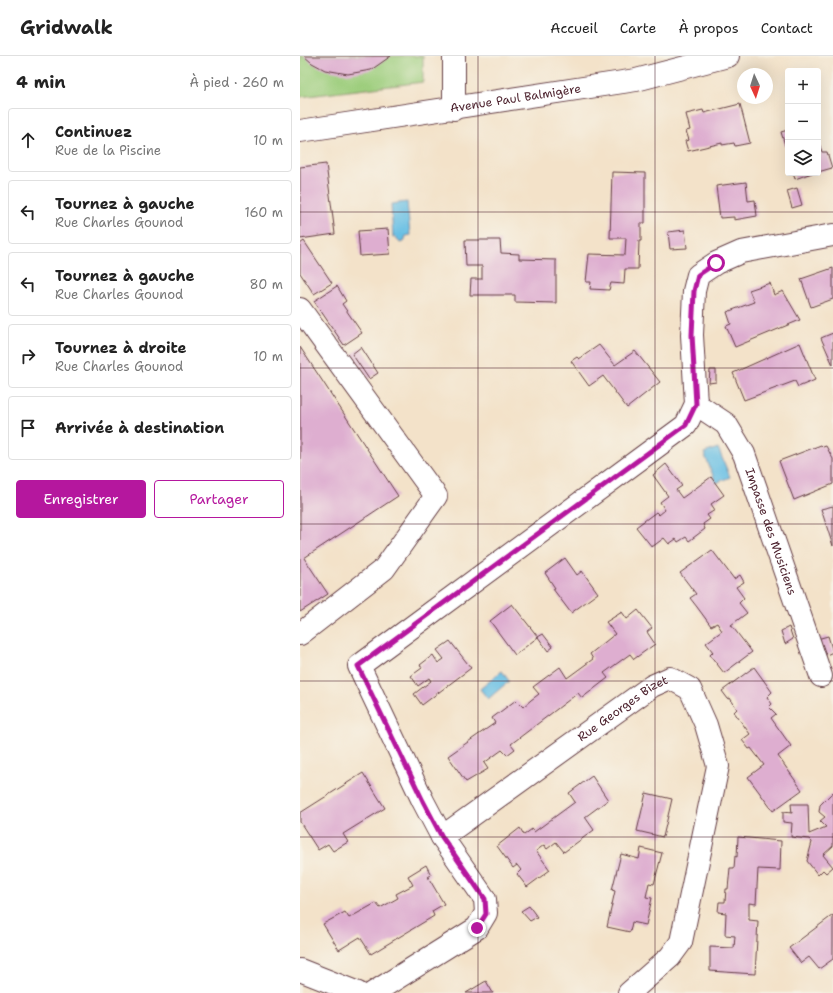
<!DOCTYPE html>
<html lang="fr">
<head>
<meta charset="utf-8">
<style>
	:root { --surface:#fff; --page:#f6f6f6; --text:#222; --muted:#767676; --line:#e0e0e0; --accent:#b5179e }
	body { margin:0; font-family:"Shantell Sans",sans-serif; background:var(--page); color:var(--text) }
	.controls { position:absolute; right:12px; top:12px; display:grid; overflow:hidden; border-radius:4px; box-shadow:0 4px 16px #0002 }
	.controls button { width:36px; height:36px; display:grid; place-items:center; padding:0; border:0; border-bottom:1px solid var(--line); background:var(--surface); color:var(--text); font:20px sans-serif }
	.compass { position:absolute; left:437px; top:12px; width:36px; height:36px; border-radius:50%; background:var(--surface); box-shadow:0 4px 16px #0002; rotate:176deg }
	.stop { position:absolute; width:12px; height:12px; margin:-9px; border:3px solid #b5179e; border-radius:50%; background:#fff }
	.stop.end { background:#b5179e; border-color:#fff; box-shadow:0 1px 4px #0008 }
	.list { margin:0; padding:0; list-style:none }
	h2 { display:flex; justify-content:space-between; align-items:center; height:52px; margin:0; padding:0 16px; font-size:17px }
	h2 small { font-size:13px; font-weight:400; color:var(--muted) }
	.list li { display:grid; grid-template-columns:26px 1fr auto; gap:12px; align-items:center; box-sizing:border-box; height:64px; margin:0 8px 8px; padding:0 8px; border:1px solid var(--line); border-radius:4px }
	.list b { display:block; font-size:15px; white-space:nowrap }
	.list p { margin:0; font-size:13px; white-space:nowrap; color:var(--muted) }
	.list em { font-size:13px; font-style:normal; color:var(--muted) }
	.actions { display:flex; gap:8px; padding:12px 16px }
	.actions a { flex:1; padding:9px 0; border:1px solid var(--accent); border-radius:4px; text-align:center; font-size:14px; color:var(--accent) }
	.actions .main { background:var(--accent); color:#fff }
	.icon { flex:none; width:22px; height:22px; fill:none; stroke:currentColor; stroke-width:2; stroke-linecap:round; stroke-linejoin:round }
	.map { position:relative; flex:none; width:533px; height:937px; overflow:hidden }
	header { display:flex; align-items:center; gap:24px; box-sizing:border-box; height:56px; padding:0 20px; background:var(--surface); border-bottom:1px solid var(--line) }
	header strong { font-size:19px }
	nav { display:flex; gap:22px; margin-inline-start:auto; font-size:14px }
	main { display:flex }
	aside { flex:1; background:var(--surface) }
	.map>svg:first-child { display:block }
	.green { fill:#9ccd7c; stroke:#737654 }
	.water { fill:#67bfe4; stroke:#586f88 }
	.building { fill:#deaed0 }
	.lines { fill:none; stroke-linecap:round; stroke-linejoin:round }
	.minor-casing { stroke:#633c43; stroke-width:24 }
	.minor { stroke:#fff; stroke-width:22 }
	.route { stroke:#b5179e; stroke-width:5 }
	.grid { fill:none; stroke:#4a1f2b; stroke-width:1; stroke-opacity:0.55 }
	.labels { text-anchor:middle; stroke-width:4; stroke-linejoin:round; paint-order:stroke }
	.street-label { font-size:12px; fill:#4a1f2b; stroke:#f7f3e8 }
</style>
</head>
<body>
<header>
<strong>Gridwalk</strong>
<nav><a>Accueil</a><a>Carte</a><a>À propos</a><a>Contact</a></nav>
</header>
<main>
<aside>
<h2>4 min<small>À pied · 260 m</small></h2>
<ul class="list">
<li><svg class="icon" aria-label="ahead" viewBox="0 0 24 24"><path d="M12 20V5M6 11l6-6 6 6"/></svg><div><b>Continuez</b><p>Rue de la Piscine</p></div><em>10 m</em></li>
<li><svg class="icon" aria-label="left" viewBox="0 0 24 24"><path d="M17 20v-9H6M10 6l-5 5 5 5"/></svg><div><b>Tournez à gauche</b><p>Rue Charles Gounod</p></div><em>160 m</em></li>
<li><svg class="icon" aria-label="left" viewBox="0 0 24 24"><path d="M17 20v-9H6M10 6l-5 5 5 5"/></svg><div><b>Tournez à gauche</b><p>Rue Charles Gounod</p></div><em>80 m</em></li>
<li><svg class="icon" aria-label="right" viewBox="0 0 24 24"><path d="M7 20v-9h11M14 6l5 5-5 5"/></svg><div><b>Tournez à droite</b><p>Rue Charles Gounod</p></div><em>10 m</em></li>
<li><svg class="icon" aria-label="arrive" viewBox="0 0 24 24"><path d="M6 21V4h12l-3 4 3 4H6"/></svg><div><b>Arrivée à destination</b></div></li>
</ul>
<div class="actions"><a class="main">Enregistrer</a><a>Partager</a></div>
</aside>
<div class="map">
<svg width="533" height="937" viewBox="0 0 533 937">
	<rect width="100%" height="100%" fill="#f7f3e8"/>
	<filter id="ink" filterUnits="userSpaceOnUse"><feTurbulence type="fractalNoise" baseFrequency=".025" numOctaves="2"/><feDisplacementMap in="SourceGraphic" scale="8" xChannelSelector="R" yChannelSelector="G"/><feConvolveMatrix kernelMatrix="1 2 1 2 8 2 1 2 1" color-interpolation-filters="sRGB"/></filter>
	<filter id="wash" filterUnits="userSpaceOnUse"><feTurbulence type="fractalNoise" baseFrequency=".012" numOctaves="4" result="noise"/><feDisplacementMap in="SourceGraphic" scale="16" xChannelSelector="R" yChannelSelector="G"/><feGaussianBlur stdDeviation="0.9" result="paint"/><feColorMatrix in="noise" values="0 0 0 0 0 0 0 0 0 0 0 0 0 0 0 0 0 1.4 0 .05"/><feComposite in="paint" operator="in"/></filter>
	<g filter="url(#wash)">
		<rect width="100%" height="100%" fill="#f3e2c9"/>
		<!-- green -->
		<polygon class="green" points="0,0 123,0 123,26 0,41"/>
		<!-- water -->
		<g class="water">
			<polygon points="107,146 110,179 106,180 104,186 100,187 96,181 93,181 91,148"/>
			<polygon points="418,392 430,421 416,427 404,397"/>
			<polygon points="202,615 209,625 188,643 180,633"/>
		</g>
		<g id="blocks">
			<!-- building -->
			<g class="building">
				<polygon points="4,0 91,0 71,14 48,18 25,14 12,7"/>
				<polygon points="440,48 450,87 435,90 434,87 422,89 422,87 388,95 385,85 389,84 386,75 390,74 386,58 403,54 404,57"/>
				<polygon points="488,74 488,99 481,76"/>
				<polygon points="518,84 522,96 527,96 532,112 518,116"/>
				<polygon points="26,108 35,178 0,183 0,111"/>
				<polygon points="312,116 345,117 345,167 341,167 341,185 339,185 338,213 325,213 324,228 311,227 309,234 290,233 291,226 286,226 289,198 325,199 326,182 310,182"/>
				<polygon points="493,117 512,117 495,123"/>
				<polygon points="446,126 448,145 455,144 457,160 434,164 434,161 420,162 416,130"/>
				<polygon points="497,132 502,149 492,152 487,135"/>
				<polygon points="88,173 90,198 60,200 58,175"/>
				<polygon points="385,174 387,192 370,193 368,176"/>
				<polygon points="165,184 200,184 201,197 219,198 219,203 256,204 256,247 215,246 215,239 170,239 171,223 182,223 182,210 166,210"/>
				<polygon points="4,185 32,227 14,238 0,217 0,188"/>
				<polygon points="533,212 533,243 511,251 501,223"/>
				<polygon points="470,227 474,239 483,235 500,264 435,291 426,270 431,268 427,256 454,246 449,234"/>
				<polygon points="37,230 46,245 42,248 62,277 44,289 14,245"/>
				<polygon points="533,277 533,309 521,282"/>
				<polygon points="500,287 515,324 498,331 495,325 444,344 433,317"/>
				<polygon points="299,289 315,309 335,295 360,326 327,352 303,320 289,330 271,305 277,301 279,303"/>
				<polygon points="0,291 98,440 4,502 28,538 0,556"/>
				<polygon points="61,291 78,317 69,323 52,298"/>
				<polygon points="410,314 416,314 416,326 409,327"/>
				<polygon points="521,389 523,391 526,390 533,403 533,428 494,444 479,405"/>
				<polygon points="366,408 382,430 376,434 382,442 411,421 424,439 411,448 415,454 407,459 410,463 403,468 405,473 389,485 386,481 378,486 376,483 369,488 364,482 352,491 336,471 356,456 359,459 365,454 360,446 368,440 353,419"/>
				<polygon points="533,450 533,490 521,453"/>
				<polygon points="412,494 434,523 440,519 444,526 436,531 444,542 439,547 447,557 431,569 452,596 424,617 410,599 413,596 406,587 422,575 417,567 411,570 397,551 390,542 396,538 380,517"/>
				<polygon points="265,502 277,519 282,515 298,537 271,557 253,533 255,532 245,517"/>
				<polygon points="212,548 238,581 215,599 190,565"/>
				<polygon points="338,554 352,572 347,576 355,588 334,603 330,598 304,617 308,622 282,642 278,637 211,688 215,693 207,699 202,694 184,707 188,713 166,726 148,700 195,667 192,662 216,644 223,651 231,644 239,638 233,631 260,611 267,622 293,603 290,598 315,578 306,566 322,556 327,563"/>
				<polygon points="489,571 493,583 485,588 481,575"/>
				<polygon points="243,578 253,591 248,595 238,581"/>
				<polygon points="528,580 533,596 524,600 517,583"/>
				<polygon points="150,585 171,612 122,649 114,638 131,625 129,622 118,630 111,620 122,612 120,609 133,599 138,607 144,603 137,594"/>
				<polygon points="454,611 472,636 467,641 472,648 469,651 476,658 471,662 491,690 478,700 502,734 473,755 448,721 464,709 451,692 449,693 442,684 450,678 434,656 437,653 430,642 428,643 422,635"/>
				<polygon points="63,717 85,752 43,778 48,786 33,795 28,788 18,794 0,766 0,757"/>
				<polygon points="292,720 308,744 285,761 294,774 264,796 256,786 247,793 244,789 236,795 250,814 227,831 217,818 221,814 217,809 213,812 197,790 220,772 224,779 232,773 234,776 275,746 269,737"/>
				<polygon points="533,736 533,790 523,799 533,811 526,817 523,814 518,819 507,805 512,786 509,783 491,781 492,767 483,766 483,756 492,757 491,748 508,748 509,778 526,771 520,765 525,761 519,756 520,749"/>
				<polygon points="346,737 372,743 363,781 337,775"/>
				<polygon points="438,781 481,785 480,814 458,813 456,848 449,847 449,864 458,865 455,918 410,915 410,891 434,892 435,880 425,879 426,857 418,856 419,846 425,846 426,833 428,833 430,812 434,812 435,800 437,801"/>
				<polygon points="341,792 362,797 354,828 349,827 346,841 352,842 346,869 332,866 330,876 307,871 315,835 312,834 321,798 339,803"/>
				<polygon points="126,809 131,819 128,821 144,848 132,855 134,860 71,898 60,881 39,894 23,868 45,856 49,862 76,847 80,852 98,842 96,838 113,829 108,820"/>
				<polygon points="229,850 237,861 230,865 221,855"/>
				<polygon points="533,859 533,903 519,913 509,901 501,907 489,892"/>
				<polygon points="186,925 193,937 166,937"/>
			</g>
		</g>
	</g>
	<g filter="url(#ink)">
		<use href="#blocks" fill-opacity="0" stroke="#633c43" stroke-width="1"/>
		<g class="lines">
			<!-- minor casing -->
			<g class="minor-casing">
				<g id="minor">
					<polyline points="154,0 154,53"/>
					<path id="s1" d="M0,75L336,24L428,0"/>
					<polyline points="0,253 136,440 84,513 0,578"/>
					<path id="s2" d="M396,348L426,368L444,398L521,620"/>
					<path id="s3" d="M142,781L352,630L370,622L390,633L406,669L418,710L381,886L370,901L329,937"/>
					<polyline points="0,914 58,937"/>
					<polyline points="73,937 177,872 186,857 185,843 142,781 123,745 59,610 386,369 396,348 392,279 394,235 398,219 416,207 441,196 533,179"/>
				</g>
			</g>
			<!-- minor -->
			<use href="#minor" class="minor"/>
		</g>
	</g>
	<g class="lines" filter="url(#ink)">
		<!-- route -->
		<polyline class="route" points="177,872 186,858 185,843 142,781 123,745 58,610 386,369 396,348 392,279 394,235 398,219 416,207"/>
	</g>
	<!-- grid -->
	<path class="grid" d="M178,0V937M355,0V937M0,156H533M0,312H533M0,468H533M0,625H533M0,781H533"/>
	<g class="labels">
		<!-- street labels -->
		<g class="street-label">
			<text dy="4" stroke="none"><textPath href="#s1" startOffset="218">Avenue Paul Balmigère</textPath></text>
			<text dy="4" stroke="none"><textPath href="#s2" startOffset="153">Impasse des Musiciens</textPath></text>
			<text dy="4" stroke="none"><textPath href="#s3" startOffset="222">Rue Georges Bizet</textPath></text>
		</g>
	</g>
</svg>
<div class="controls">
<button>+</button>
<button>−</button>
<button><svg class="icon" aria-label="layers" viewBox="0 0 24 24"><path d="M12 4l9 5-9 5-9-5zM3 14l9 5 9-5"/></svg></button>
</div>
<svg class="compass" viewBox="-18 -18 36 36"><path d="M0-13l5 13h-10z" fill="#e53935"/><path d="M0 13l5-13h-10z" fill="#767676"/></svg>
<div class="stop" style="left:416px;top:207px"></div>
<div class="stop end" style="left:177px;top:872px"></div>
</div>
</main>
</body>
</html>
